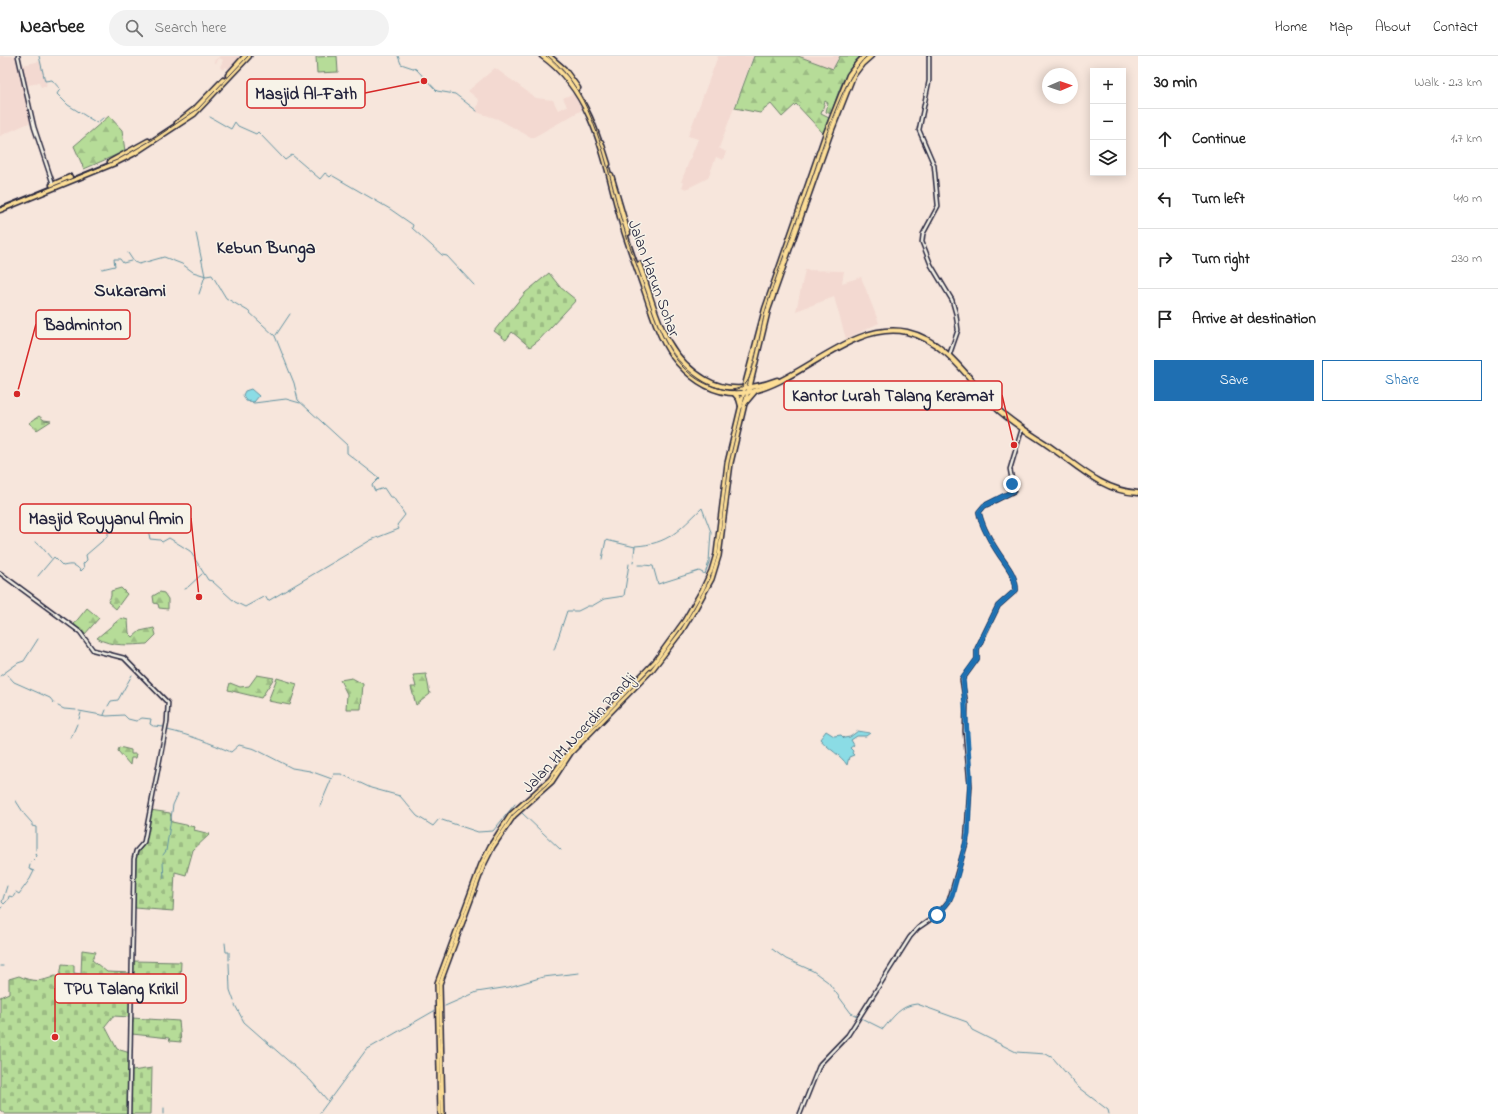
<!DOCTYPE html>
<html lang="en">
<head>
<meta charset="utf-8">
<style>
	:root { --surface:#fff; --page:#f2f2f2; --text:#222; --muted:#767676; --line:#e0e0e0; --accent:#1f6fb2 }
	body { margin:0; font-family:"Indie Flower",sans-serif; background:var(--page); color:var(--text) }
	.controls { position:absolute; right:12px; top:12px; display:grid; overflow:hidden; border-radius:0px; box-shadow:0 2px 10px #0003 }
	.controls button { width:36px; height:36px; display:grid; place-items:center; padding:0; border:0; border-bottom:1px solid var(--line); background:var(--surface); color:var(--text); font:20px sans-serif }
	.compass { position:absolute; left:1042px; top:12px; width:36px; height:36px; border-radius:50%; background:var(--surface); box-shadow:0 2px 10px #0003; rotate:88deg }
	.stop { position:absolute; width:12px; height:12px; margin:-9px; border:3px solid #1f6fb2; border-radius:50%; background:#fff }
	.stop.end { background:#1f6fb2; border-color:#fff; box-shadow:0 1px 4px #0008 }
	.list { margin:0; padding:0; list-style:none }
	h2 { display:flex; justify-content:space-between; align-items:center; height:52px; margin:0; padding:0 16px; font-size:17px }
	h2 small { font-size:13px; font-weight:400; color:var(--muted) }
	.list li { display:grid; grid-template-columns:26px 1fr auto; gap:12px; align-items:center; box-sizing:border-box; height:60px; padding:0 16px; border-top:1px solid var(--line) }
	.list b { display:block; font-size:15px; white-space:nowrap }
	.list em { font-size:13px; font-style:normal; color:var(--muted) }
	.actions { display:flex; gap:8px; padding:12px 16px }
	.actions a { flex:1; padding:9px 0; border:1px solid var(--accent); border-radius:0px; text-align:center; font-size:14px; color:var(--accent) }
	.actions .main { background:var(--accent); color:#fff }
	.icon { flex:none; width:22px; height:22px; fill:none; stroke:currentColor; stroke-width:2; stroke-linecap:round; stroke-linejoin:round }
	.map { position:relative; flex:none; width:1138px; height:1058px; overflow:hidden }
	header { display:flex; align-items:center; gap:24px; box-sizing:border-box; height:56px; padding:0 20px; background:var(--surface); border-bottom:1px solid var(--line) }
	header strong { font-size:19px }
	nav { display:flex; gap:22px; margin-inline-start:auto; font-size:14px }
	.search { width:280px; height:36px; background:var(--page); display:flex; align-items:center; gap:10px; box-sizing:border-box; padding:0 14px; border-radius:22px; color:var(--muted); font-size:15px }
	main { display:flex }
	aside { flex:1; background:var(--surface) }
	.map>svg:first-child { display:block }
	.built { fill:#f3d9d1 }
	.grass { fill:#b6dc98; stroke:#6c7f6a }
	.forest { fill:url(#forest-firs); stroke:#6c7f6a }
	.cemetery { fill:url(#cemetery-stones); stroke:#6c7f6a }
	.water { fill:#8bdce5; stroke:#6192a1 }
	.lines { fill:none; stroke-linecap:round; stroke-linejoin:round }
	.stream { stroke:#6192a1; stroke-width:1 }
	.secondary-casing { stroke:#22223b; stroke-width:5.5 }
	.primary-casing { stroke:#22223b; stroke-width:6 }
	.highway-casing { stroke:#22223b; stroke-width:7 }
	.secondary { stroke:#f7f3e8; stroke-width:2.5 }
	.primary { stroke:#fdde96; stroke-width:3 }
	.highway { stroke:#fdde96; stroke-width:4 }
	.tram { stroke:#22223b; stroke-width:1 }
	.route { stroke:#1f6fb2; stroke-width:5 }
	.labels { text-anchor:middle; stroke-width:3; stroke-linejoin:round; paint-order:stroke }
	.street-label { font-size:16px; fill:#22223b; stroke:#f7f3e8 }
	.quarter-label { font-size:18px; font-weight:bold; fill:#22223b; stroke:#f7f3e8 }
	.leader { fill:none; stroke:#d62828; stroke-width:1.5 }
	.callout-dot { fill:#d62828; stroke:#f7f3e8; stroke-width:1.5 }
	.callout { fill:#f7f3e8; stroke:#d62828; stroke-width:1.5 }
	.callout-label { font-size:17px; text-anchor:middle; font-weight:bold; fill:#22223b }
</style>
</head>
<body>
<header>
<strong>Nearbee</strong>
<div class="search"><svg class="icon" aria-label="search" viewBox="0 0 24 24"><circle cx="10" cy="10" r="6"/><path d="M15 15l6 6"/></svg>Search here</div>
<nav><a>Home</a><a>Map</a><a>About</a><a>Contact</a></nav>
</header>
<main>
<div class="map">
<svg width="1138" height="1058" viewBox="0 0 1138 1058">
	<defs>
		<pattern id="forest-firs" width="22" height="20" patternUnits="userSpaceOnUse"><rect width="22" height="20" fill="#b6dc98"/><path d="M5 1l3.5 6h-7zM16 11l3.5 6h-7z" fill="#9cbc84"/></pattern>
		<pattern id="cemetery-stones" width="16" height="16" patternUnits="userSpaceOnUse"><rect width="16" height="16" fill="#b6dc98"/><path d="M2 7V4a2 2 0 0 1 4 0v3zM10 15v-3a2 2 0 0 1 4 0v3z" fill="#9cbc84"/></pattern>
	</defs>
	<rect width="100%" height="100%" fill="#f7e6dc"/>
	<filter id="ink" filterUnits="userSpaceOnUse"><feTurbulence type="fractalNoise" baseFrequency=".025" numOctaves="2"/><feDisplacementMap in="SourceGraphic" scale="8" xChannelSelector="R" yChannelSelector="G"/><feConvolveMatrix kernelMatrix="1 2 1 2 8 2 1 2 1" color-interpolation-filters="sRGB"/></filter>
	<g filter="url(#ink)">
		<!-- built -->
		<g class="built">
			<polygon points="0,0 16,0 18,10 41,5 47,30 41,31 39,27 23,30 31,66 0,80"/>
			<polygon points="220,0 243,0 230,15 226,11 223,14 220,11 223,4 219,2 216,7 214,5"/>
			<polygon points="718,0 753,0 719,92 726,96 723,104 716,101 708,122 686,133 682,131 684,127 681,126 698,83 688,80"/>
			<polygon points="798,0 839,0 833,14"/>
			<polygon points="495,12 536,42 553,44 558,54 567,50 563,42 574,37 582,54 532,82 498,63 476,56 479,44 468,35"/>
			<polygon points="805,214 844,215 842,227 861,221 879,267 846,283 834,241 796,255"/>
		</g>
		<!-- grass -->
		<polygon class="grass" points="337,0 338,16 317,17 316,1"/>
		<!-- forest -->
		<g class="forest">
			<path d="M754,0H798L833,13L840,0H860C844,16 838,37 831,58L826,56L828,47L825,45L821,58L829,62L823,77L796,48L782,61L771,48L760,57L735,52Z"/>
			<polygon points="109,60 122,74 125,95 84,113 74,90"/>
			<polygon points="121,532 127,538 116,553 108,546 111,540 111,535"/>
			<polygon points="160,536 164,537 168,543 168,553 159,552 158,548 154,547 153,540"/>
			<polygon points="87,552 99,562 85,578 74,568"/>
			<path d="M121,562L128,564L129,577L133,581L140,575L154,572L156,579L147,588C131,589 111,591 97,582Z"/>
			<polygon points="426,618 430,638 416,649 411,631 416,631 413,619"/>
			<polygon points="257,619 274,622 261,642 228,634 230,627 240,631 249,630"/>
			<polygon points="277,622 297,628 290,649 268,645"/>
			<polygon points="352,622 363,628 361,653 346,653 347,638 340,624"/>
			<polygon points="119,691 131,694 131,698 136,698 135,702 131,702 130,709 118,695"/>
		</g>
		<!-- cemetery -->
		<g class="cemetery">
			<polygon points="549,217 560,231 576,244 539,284 530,291 512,276 506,284 494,275 525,237"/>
			<polygon points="39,360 44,364 51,365 37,374 29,367"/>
			<polygon points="150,754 170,757 172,766 195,771 194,774 210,778 193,794 186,819 175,816 173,855 135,852 136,800 143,790"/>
			<path d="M82,894L96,896L92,904L107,916L131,917L133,905L181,906L180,926L132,927L131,961L113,960L105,970L117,993L130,997L132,1015L152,1012L151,1058H5L0,1054V941L9,937V923L19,920C32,926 42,926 55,920L60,921L62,908L74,909V917L81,918Z"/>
			<polygon points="132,962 179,965 181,986 170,985 169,982 132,978"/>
		</g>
		<!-- water -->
		<g class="water">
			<polygon points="251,333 259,340 254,346 246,345 243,339 245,335"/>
			<path d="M826,675L834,680L841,679L844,682L850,681L858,675L870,677L866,680H857L851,684L854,689L850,692L853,695L852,697L854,699L849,701L847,709C841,699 828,693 820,683Z"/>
		</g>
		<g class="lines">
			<!-- stream -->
			<g class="stream">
				<polyline points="39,0 45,25 52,24 60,33 57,38 68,49 97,67 103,62"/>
				<polyline points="398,0 401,8 416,13 437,35 455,38 477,55"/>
				<polyline points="210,61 231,73 235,66 238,70 256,78 258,76 285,104 292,99 320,123 325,117 330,121 332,119"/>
				<polyline points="333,120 390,153 413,169 412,172 442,199 447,200 474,229"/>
				<polyline points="196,177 205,220 199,238"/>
				<polyline points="128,197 134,206 139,208 164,201 182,208 193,216 206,220 212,219 226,242 248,255 275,280 294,327 298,344 347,389 347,397 379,422 372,429 375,435 384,432 390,441 393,441 405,459 397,469 399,473 371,484 268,545 265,540 245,551 235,546 212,525 208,524 190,495 169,482 162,486 160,484 150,483 148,473"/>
				<polyline points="102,213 115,210 114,203 120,203 123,207 131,205"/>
				<polyline points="276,279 290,258"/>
				<polyline points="250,344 249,346 254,347 286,343 300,347"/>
				<polyline points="35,486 41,490 51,502"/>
				<polyline points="602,503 606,484 635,491"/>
				<path d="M633,507L635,490C669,488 679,474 702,452L711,476L709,506L705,518L699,515L658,528L653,510L644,509"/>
				<polyline points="638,509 643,509"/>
				<path d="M38,520L54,501L63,510C72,508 75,508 81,515L84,512L83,508L87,504L86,499L108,480V474"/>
				<polyline points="188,531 202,518"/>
				<polyline points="185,533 187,532"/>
				<polyline points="554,594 567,555 578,555 588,550 592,550 604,543 624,540 629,508"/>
				<polyline points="6,617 14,626 50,642 54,647"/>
				<polyline points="0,620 18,607 24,605 38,583"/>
				<polyline points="58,650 64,653 76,654"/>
				<polyline points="108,650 111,645 118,644 132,619"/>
				<polyline points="79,655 107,660 124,659 128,663 136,665 142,662 151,663 150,668 153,670"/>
				<polyline points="104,659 106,654"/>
				<polyline points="79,663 81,657"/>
				<path d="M154,670L164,671L167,674C190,679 210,687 231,696L239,689L255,693L292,712L310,715L332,723L334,718H341L371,732L400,740L417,760L433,770L439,763L478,776L493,775L515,748"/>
				<polyline points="71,682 77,668"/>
				<polyline points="16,745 23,756"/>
				<polyline points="320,750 331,724"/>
				<polyline points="522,757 561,794"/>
				<polyline points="24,758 32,767"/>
				<polyline points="32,768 32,770 36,771 36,794"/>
				<polyline points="163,799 166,795 173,749 178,738"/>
				<polyline points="32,805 37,800 36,797"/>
				<polyline points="163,806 164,822"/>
				<polyline points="7,830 2,846 4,848 7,845"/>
				<polyline points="16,836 19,838 30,823 34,815 29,813 30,809"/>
				<polyline points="8,844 9,840 13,841 15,838"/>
				<polyline points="0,853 2,851"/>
				<polyline points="225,887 226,896 229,896 229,904"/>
				<path d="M772,893L786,903L813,915L828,926L851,957L883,973C893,961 901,949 917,948L967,966L972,974L1016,996L1046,998L1053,1002L1079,1032L1108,1054L1109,1058"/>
				<polyline points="229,907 230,934 234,945"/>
				<polyline points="0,910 3,910"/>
				<polyline points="235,949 244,966 311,1025 328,1045"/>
				<polyline points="445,950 477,936 509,931 543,921 579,917"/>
				<polyline points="164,1058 164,1052"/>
				<polyline points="319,1058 366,994 434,955"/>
			</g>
			<!-- secondary casing -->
			<g class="secondary-casing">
				<g id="secondary">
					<polyline points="18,0 34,71 53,128"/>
					<polyline points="929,0 929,25 919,74 934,109 938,150 923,178 922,186 931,209 952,244 956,258 958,274 949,300"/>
					<polyline points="0,517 80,576 93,594 124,602 168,647 167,666 144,786 136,795 134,803 129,1058"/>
					<path d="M800,1058L820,1008L848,979L910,881L918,872L937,859L949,845L966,787L970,730L965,675L966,648L962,624L977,603V593L998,550L1016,534C1016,518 1005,508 997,495C990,484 981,468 979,456L984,450L1014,435L1010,413L1022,373"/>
				</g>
			</g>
			<!-- primary casing -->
			<g class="primary-casing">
				<g id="primary">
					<polyline points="440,1058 437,927 481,808 490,790 511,758 550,723 569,695 655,605 684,565 702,534 711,515 716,498 727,407 744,336"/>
					<polyline points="443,1058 440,928 484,809 493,791 514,760 552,726 571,697 653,613 682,575 696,552 712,523 719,500 731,407 748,335"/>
				</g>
			</g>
			<!-- highway casing -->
			<g class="highway-casing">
				<g id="highway">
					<path d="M542,0C596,38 605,109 622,168C629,192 638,215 646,239C654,262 661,288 678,307C757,396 827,259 907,276C946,285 967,321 993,349C1009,365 1028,376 1046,388C1076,408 1101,435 1138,437"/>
					<polyline points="549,0 564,13 578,32"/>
					<polyline points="228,19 245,0"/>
					<polyline points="177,67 196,52 223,24"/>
					<polyline points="601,86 608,108"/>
					<polyline points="110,106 148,85"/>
					<polyline points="611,119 628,177"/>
					<polyline points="52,129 70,121"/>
					<polyline points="0,154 115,107 133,98 194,58 249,0"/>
					<path d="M639,208C656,253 661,298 706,324C728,337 753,333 777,324"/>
					<polyline points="744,333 765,253 826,77 849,19 858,7 865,0"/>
					<polyline points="749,333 768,254 829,81 853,20 862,8 871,0"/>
					<polyline points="734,337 739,343 741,350"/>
					<polyline points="745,347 756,334"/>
				</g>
			</g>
			<!-- secondary -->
			<use href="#secondary" class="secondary"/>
			<!-- primary -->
			<use href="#primary" class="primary"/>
			<!-- highway -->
			<use href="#highway" class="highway"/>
			<!-- tram -->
			<g class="tram">
				<path d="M548,0C596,39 606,110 622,166C629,189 638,212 646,235C659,275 674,323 722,333C731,335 741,334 747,326C754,316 761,271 765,256C778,212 796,168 811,125C823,91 841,23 867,0"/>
				<polyline points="0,152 117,104 152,84 198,53 248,0"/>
			</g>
		</g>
	</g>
	<g class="lines" filter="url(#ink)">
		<!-- route -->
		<path class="route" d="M937,859L946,849L952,839L968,778L970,719L963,622L977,603V593L998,550L1016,534C1016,518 1005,508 997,495C990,485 981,468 979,456L984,450L1013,435L1012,428"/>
	</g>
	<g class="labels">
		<!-- street labels -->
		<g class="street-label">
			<text transform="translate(655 222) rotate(70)" y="6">Jalan Harun Sohar</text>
			<text transform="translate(578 676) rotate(-47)" y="6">Jalan HM Noerdin Pandji</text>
		</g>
		<!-- quarter labels -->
		<g class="quarter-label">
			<text x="266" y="197">Kebun Bunga</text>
			<text x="130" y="240">Sukarami</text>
		</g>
	</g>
	<!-- callouts -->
	<path class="leader" d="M424 25L365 37M17 338L36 268M1014 389L1002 339M199 541L191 462M55 981L55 932"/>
	<g class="callout-dot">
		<circle cx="424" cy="25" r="4"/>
		<circle cx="17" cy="338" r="4"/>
		<circle cx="1014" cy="389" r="4"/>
		<circle cx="199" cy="541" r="4"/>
		<circle cx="55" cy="981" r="4"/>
	</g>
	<g class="callout">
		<rect x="247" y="23" width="118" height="29" rx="4"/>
		<rect x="36" y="254" width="94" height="29" rx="4"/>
		<rect x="784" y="325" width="218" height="29" rx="4"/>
		<rect x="20" y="448" width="171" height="29" rx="4"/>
		<rect x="55" y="918" width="131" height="29" rx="4"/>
	</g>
	<g class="callout-label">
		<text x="306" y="43">Masjid Al-Fath</text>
		<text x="83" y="274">Badminton</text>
		<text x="893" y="345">Kantor Lurah Talang Keramat</text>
		<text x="106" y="468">Masjid Royyanul Amin</text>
		<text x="121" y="938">TPU Talang Krikil</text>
	</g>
</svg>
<div class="controls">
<button>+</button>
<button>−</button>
<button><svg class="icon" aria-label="layers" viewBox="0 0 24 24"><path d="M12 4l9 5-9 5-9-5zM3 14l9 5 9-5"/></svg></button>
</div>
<svg class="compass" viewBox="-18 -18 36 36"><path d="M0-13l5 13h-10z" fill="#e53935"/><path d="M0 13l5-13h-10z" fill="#767676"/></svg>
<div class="stop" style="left:937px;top:859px"></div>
<div class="stop end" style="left:1012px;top:428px"></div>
</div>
<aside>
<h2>30 min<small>Walk · 2.3 km</small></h2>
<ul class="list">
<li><svg class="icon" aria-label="ahead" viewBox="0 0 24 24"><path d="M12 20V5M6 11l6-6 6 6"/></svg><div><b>Continue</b></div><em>1.7 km</em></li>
<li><svg class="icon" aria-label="left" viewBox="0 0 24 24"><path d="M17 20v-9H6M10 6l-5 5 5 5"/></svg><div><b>Turn left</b></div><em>410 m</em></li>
<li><svg class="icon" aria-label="right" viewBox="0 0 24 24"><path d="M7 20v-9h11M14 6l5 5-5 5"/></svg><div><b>Turn right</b></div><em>230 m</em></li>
<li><svg class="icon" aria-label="arrive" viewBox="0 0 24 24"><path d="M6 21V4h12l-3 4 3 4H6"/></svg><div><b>Arrive at destination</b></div></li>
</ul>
<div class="actions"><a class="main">Save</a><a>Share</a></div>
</aside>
</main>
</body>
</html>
